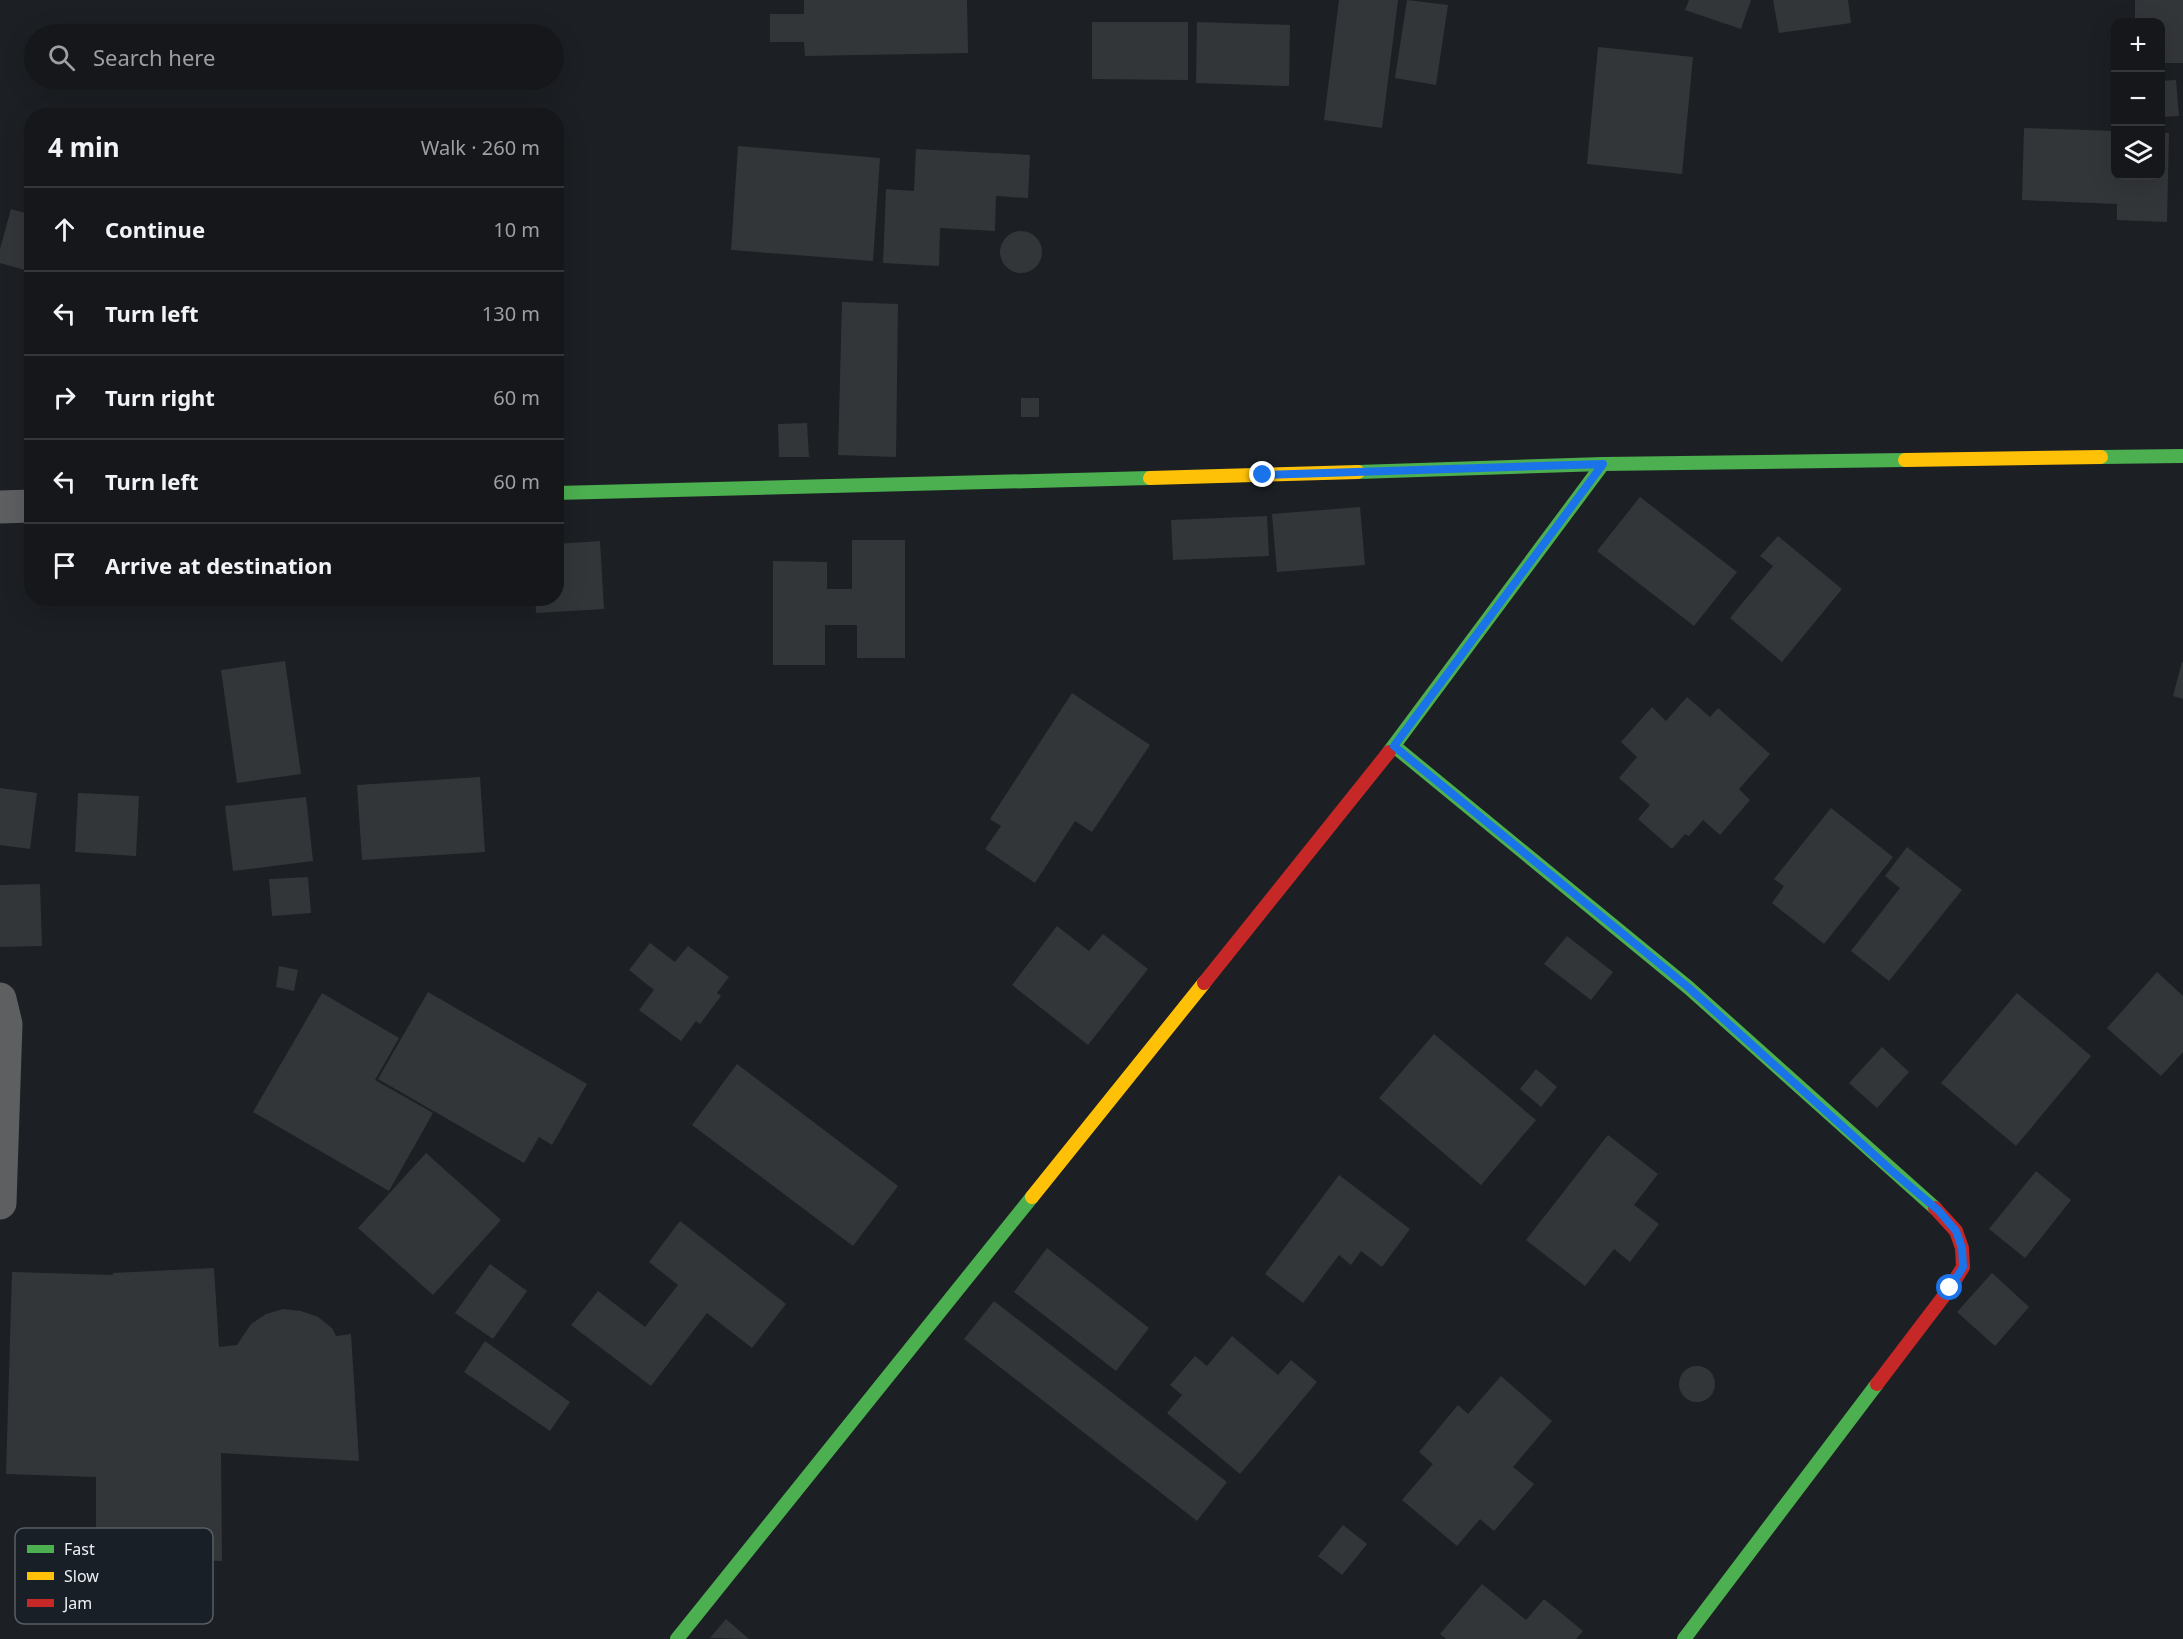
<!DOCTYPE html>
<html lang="en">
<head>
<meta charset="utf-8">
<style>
	:root { --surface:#15171a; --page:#1e2023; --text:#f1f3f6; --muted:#9d9fa2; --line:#343639 }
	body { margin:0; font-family:"Noto Sans",sans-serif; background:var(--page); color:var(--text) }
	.controls { position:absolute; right:18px; top:18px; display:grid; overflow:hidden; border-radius:12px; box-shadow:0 6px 24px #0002 }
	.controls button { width:54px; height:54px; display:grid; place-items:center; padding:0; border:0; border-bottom:2px solid var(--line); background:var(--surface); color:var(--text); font:30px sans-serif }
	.stop { position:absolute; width:18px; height:18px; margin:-14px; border:4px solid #1a73e8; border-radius:50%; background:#fff }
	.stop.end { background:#1a73e8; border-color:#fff; box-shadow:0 2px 6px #0008 }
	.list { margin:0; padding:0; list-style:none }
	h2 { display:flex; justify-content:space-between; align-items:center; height:78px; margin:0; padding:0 24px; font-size:26px }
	h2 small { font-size:20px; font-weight:400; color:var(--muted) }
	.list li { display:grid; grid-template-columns:39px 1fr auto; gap:18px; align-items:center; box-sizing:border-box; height:84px; padding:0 24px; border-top:2px solid var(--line) }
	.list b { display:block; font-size:22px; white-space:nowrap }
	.list em { font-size:20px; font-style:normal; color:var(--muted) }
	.icon { flex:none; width:33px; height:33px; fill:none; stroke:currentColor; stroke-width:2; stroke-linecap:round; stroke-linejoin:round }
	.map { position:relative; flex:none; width:2183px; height:1639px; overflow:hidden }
	.search { position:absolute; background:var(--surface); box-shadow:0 6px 24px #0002; left:24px; top:24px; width:540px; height:66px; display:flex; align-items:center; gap:15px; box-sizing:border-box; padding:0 21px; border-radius:33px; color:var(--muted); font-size:22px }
	.panel { position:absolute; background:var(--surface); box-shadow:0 6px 24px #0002; left:24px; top:108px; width:540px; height:498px; border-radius:24px }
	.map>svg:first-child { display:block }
	.building { fill:#333639 }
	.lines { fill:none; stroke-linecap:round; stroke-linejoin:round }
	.street { stroke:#5d5f60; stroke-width:33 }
	.fast { stroke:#4caf50; stroke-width:14 }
	.slow { stroke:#ffc107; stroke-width:14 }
	.jam { stroke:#c62828; stroke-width:14 }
	.route { stroke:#1a73e8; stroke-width:8 }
	.key { fill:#191f26; stroke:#595e64; stroke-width:1.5 }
	.key-label { font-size:16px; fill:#edf1f6 }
</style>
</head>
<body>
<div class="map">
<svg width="2183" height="1639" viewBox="0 0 2183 1639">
	<rect width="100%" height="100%" fill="#1c1f23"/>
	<!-- building -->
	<g class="building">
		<polygon points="804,0 967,0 968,53 805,56 804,42 770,42 770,14 804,14"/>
		<polygon points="1339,0 1398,0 1382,128 1324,120"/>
		<polygon points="1407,0 1448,5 1436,85 1395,78"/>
		<polygon points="1689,0 1751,0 1741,29 1685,10"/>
		<polygon points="1773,0 1848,0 1851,23 1779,33"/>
		<polygon points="2135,0 2183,0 2183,63 2160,63 2160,22 2135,22"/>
		<polygon points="1092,22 1188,22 1188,80 1092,79"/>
		<polygon points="1197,22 1290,25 1289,86 1196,83"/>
		<polygon points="1598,47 1693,57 1682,174 1587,164"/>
		<polygon points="2176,80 2179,116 2160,117 2160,81"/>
		<polygon points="2024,128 2116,131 2116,176 2160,176 2160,133 2169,133 2167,222 2117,220 2117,204 2022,200"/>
		<polygon points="738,146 880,158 873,261 731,250"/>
		<polygon points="916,149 1030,155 1028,198 996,196 995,231 940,228 939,266 883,263 886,189 914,191"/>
		<polygon points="11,209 32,215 32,272 0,263 0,249"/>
		<circle cx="1021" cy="252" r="21"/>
		<polygon points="842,302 898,304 896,457 838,455"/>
		<rect x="1021" y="398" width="18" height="19"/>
		<polygon points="807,423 809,457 779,457 778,424"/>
		<polygon points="1640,497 1737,572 1694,626 1597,551"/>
		<polygon points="1360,507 1365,565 1277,572 1272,514"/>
		<polygon points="1267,516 1269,556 1173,560 1171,520"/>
		<polygon points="1778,536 1842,589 1782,662 1730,618 1773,566 1760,556"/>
		<polygon points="852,540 905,540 905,658 857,658 857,625 825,625 825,665 773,665 773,561 827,562 827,589 852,589"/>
		<polygon points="600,541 604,609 536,613 535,598 556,598 556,544"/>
		<polygon points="285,661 301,774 237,783 221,670"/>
		<polygon points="2182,662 2183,662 2183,699 2173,696"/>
		<polygon points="1072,693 1150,745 1092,832 1075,821 1035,883 985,849 1001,826 990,819"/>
		<polygon points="1687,697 1710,717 1718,708 1770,754 1739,789 1750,800 1720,835 1703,820 1689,836 1685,834 1672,849 1638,819 1650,805 1619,778 1637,757 1621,742 1652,707 1666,721"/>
		<polygon points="480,777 485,852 362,860 357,785"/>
		<polygon points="0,788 37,793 30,849 0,845"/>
		<polygon points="78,793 139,796 136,856 75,852"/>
		<polygon points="306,797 313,861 233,871 225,806"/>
		<polygon points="1831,808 1893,857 1824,944 1772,903 1784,886 1774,879"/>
		<polygon points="1907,847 1962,890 1889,981 1851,951 1900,888 1885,876"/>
		<polygon points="308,877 311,913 272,916 269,879"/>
		<polygon points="40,884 42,946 0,947 0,885"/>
		<polygon points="1057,926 1089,951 1103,934 1148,969 1088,1045 1012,985"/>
		<polygon points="1567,936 1613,972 1591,1000 1544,964"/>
		<polygon points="650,943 675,962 688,946 729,977 717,993 721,996 700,1024 696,1021 681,1041 639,1010 654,990 629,970"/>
		<polygon points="279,966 298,970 294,991 276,987"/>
		<polygon points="2157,972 2183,996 2183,1052 2161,1076 2107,1028"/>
		<polygon points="428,992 587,1084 552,1145 539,1137 524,1163 378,1079"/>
		<polygon points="322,993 399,1038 375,1080 433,1113 389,1191 253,1112"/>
		<polygon points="2017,993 2091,1056 2016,1146 1941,1083"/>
		<polygon points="1434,1034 1536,1120 1481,1185 1379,1098"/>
		<polygon points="1882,1047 1909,1072 1877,1108 1849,1083"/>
		<polygon points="737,1064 898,1186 853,1246 692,1125"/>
		<polygon points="1536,1069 1557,1087 1541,1107 1520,1089"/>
		<polygon points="1608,1135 1658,1174 1634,1205 1659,1224 1630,1262 1614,1249 1585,1286 1526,1240"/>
		<polygon points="426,1153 501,1220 433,1295 358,1228"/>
		<polygon points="2036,1171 2071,1200 2025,1258 1989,1229"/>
		<polygon points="1339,1175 1410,1229 1382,1267 1361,1251 1351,1265 1339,1255 1303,1303 1265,1274"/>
		<polygon points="680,1221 786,1304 752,1348 707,1313 651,1386 571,1325 598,1291 645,1327 678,1285 649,1262"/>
		<polygon points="1047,1248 1149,1328 1116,1371 1014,1292"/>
		<polygon points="490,1264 527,1291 493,1339 455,1313"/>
		<polygon points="214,1268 219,1347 237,1345 251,1324 266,1314 283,1309 301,1311 318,1317 332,1328 336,1336 351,1334 359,1461 221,1453 222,1561 174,1560 172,1587 126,1584 128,1560 96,1560 96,1477 6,1474 12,1272 113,1275 113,1273"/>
		<polygon points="1992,1273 2029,1307 1995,1346 1957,1312"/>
		<polygon points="994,1301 1227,1482 1197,1521 964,1339"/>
		<polygon points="1232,1336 1278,1375 1291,1360 1317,1382 1240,1474 1167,1413 1182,1395 1170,1385 1195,1356 1207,1366"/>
		<polygon points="485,1341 570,1402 550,1431 464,1372"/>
		<circle cx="1697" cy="1384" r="18"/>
		<polygon points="1501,1376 1552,1421 1513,1467 1534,1484 1494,1531 1480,1519 1457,1546 1402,1500 1433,1464 1419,1452 1458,1405 1468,1414"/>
		<polygon points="1343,1525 1367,1544 1342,1575 1318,1556"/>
		<polygon points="1482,1584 1526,1620 1544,1599 1583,1631 1576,1639 1446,1639 1440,1634"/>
		<polygon points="726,1619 749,1639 710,1638"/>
	</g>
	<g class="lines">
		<!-- street -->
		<g class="street">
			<polyline points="0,507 32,506"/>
			<polyline points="0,999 6,1024 0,1203"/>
		</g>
		<!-- fast -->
		<g class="fast">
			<polyline points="2101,457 2183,456"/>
			<polyline points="1358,472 1603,464 1905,460"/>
			<polyline points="556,493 1150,478"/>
			<polyline points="1394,746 1689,988 1935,1208"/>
			<polyline points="1389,752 1603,464"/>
			<polyline points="677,1639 1032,1197"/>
			<polyline points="1684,1639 1877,1384"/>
		</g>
		<!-- slow -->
		<g class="slow">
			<polyline points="1905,460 2101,457"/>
			<polyline points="1150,478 1358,472"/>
			<polyline points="1032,1197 1204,983"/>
		</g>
		<!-- jam -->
		<g class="jam">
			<polyline points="1204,983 1389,752"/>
			<polyline points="1877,1384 1950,1288 1963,1267 1962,1248 1956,1231 1935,1208"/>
		</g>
	</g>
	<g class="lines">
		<!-- route -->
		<polyline class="route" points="1263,475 1603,464 1394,746 1689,988 1892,1171 1939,1211 1956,1231 1962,1248 1963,1267 1950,1288"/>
	</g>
	<!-- legend -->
	<rect x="15" y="1528" width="198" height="96" rx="9" class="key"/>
	<rect x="27" y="1545" width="27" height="8" fill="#4caf50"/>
	<rect x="27" y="1572" width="27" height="8" fill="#ffc107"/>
	<rect x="27" y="1599" width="27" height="8" fill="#c62828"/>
	<g class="key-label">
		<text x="64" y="1555">Fast</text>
		<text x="64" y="1582">Slow</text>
		<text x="64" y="1609">Jam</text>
	</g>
</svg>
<div class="controls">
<button>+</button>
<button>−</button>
<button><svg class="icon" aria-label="layers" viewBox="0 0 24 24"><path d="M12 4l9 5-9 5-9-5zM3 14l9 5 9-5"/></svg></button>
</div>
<div class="stop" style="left:1950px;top:1288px"></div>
<div class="stop end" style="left:1263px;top:475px"></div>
<div class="search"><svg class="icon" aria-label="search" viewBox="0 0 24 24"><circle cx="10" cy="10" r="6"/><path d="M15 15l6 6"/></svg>Search here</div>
<section class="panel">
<h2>4 min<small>Walk · 260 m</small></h2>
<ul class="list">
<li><svg class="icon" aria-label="ahead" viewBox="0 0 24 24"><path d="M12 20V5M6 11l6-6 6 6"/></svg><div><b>Continue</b></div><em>10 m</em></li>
<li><svg class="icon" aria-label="left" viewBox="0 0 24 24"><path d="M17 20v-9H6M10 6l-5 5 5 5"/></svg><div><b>Turn left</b></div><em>130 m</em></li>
<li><svg class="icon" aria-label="right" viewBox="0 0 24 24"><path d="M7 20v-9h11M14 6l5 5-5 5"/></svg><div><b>Turn right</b></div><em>60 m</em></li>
<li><svg class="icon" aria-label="left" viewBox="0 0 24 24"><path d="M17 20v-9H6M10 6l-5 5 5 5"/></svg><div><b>Turn left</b></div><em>60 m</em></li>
<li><svg class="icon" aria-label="arrive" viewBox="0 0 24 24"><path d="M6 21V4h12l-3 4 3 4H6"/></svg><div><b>Arrive at destination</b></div></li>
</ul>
</section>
</div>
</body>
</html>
